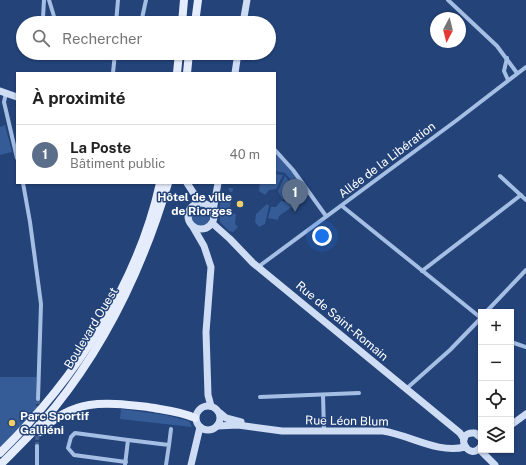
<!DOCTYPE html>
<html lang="fr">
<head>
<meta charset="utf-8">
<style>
	:root { --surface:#fff; --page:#f6f6f6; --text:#222; --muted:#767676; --line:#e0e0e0; --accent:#7e7042 }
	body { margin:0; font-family:"Public Sans",sans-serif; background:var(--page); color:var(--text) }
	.controls { position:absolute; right:12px; bottom:12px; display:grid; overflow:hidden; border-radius:0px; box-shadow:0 1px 3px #0004 }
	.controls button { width:36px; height:36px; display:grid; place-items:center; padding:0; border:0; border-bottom:1px solid var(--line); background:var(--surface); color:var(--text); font:20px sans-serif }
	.compass { position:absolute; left:430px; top:12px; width:36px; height:36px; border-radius:50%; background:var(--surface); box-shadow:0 1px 3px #0004; rotate:187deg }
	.you { position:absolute; left:322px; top:236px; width:14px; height:14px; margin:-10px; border:3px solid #fff; border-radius:50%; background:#1a73e8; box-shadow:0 0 0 6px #1a73e833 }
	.badge { display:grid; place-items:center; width:26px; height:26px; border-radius:50%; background:var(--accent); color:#fff; font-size:13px; font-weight:700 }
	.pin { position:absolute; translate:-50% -33px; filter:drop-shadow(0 1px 2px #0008) }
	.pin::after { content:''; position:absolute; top:21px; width:14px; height:12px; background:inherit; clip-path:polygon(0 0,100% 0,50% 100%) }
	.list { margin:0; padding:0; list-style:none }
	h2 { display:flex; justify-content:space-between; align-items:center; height:52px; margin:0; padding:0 16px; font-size:17px }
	h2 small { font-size:13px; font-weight:400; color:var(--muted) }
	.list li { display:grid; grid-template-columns:26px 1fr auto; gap:12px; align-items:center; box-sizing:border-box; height:60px; padding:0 16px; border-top:1px solid var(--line) }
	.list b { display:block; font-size:15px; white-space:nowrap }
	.list p { margin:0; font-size:13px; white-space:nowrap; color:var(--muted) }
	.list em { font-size:13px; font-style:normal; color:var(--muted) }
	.icon { flex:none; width:22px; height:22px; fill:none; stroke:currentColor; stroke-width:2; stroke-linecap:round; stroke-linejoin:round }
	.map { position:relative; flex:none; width:526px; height:465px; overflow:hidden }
	.search { position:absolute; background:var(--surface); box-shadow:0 1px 3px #0004; left:16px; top:16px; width:260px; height:44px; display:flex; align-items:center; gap:10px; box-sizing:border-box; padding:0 14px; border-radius:22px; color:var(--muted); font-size:15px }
	.panel { position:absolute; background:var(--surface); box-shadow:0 1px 3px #0004; left:16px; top:72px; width:260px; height:112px; border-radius:0px }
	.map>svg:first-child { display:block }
	.green { fill:#365c97 }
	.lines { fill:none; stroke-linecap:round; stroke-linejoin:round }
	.street-tunnel { stroke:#445f8d; stroke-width:4; stroke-dasharray:4 2; stroke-linecap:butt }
	.street { stroke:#a5bee4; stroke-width:4 }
	.secondary { stroke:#cedcf4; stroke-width:7 }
	.primary { stroke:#e5edfc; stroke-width:8 }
	.poi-dot { fill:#efd068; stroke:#234379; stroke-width:1.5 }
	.labels { text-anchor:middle; stroke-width:3; stroke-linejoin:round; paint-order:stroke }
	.street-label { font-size:12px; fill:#fff; stroke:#234379 }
	.poi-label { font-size:12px; font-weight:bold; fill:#fff; stroke:#234379; text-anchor:end }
</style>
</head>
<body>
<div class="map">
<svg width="526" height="465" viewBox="0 0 526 465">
	<rect width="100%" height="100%" fill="#234379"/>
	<!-- green -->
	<g class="green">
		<polygon points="5,125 12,152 0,155 0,127"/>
		<polygon points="275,152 293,170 307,191 303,194 285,173 275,171"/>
		<polygon points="275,174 283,175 276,189 269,190 265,195 259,191 260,183 275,183"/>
		<polygon points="285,176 304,200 301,203 282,199 278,191"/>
		<polygon points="228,188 233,188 229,213 236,214 235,224 238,227 233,232 229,231 220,222 220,202 232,195 232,192 230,192"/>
		<polygon points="281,201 296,204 279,216 278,220 268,218 271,207 276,207"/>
		<polygon points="267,204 269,206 265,224 259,227 255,222 256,214"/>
		<circle cx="200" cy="217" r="10"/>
		<polygon points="0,377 36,377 36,411 0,449"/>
		<polygon points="121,409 165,415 189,421 192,427 120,419"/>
	</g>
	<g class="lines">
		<!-- street-tunnel -->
		<polyline class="street-tunnel" points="37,446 38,399"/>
		<!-- street -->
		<g class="street">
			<polyline points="44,0 43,18 45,23"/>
			<polyline points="49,0 56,23"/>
			<polyline points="448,0 497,46 517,73"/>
			<polyline points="116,23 118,0"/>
			<polyline points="141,23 146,0"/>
			<polyline points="507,58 504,71 508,80"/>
			<polyline points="113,73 115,53"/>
			<polyline points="6,93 4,102 17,158"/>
			<polyline points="275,150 293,170 326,216"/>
			<polyline points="500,176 526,200"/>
			<polyline points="23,183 30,222 41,304 38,399"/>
			<polyline points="342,206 481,318 450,350 406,389"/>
			<polyline points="258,267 457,120 526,67"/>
			<polyline points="422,271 521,195"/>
			<polyline points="486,312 526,270"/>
			<polyline points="511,342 526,347"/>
			<polyline points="323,395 324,431"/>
			<polyline points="260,397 359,393"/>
			<polyline points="169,445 171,429"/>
			<polyline points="126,462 74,455 68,448 71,437 75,433 128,440"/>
			<polyline points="37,465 37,446"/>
			<polyline points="125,465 128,440 169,445 166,465"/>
		</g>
		<!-- secondary -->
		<g class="secondary">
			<polyline points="243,23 247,0"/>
			<polyline points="235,73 238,53"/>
			<polyline points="0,91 17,97"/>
			<polyline points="187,183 200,203"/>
			<circle cx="201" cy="216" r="13"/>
			<polyline points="213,211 218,183"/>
			<polyline points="212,223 230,239 253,263 460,433 464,439"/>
			<polyline points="193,227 204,246 211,267 206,332 208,395 211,406"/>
			<circle cx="208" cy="418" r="12"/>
			<polyline points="220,413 226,418 241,422"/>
			<polyline points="511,425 526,414"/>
			<path d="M217,426L238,425L282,431H383C410,435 438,454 465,447"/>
			<path d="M481,438L475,433C452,431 469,464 481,446"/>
			<polyline points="479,449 495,465"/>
			<polyline points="191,465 200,427"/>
		</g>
		<!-- primary -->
		<g class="primary">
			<polyline points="182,23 184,0"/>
			<polyline points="195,23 198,0"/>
			<polyline points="177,73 179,53"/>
			<polyline points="187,73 189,53"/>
			<path d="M40,432C73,398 104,402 148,407C164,410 180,411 195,418"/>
			<path d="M0,453C74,380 137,286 160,183"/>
			<path d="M0,465C19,446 38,428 55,407C108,341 144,264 168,183"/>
		</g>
	</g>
	<!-- markers -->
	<g class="poi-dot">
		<circle cx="240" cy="204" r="4"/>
		<circle cx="12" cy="423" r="4"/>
	</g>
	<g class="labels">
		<!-- street labels -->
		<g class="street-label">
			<text transform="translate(387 160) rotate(-37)" y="4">Allée de la Libération</text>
			<text transform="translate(342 321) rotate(40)" y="4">Rue de Saint-Romain</text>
			<text transform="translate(91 328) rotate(-59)" y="4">Boulevard Ouest</text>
			<text transform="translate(347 421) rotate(1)" y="4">Rue Léon Blum</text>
		</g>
		<!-- poi labels -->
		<g class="poi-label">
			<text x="232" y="201">Hôtel de ville<tspan x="232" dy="14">de Riorges</tspan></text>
			<text x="20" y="420" text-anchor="start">Parc Sportif<tspan x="20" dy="14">Galliéni</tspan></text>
		</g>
	</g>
</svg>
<div class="controls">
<button>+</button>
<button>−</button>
<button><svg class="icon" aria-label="locate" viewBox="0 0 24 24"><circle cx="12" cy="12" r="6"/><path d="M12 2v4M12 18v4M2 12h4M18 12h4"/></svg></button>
<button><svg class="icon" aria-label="layers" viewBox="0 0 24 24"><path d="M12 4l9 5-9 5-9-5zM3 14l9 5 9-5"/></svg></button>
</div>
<svg class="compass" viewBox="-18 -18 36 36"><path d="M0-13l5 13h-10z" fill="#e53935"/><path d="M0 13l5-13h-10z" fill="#767676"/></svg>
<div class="you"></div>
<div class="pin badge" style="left:295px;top:212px;background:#5c6f8a">1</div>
<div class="search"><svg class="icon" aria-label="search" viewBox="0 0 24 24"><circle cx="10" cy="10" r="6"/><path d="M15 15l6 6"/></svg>Rechercher</div>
<section class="panel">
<h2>À proximité<small></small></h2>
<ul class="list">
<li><span class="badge" style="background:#5c6f8a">1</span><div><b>La Poste</b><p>Bâtiment public</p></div><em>40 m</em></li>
</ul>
</section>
</div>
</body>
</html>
